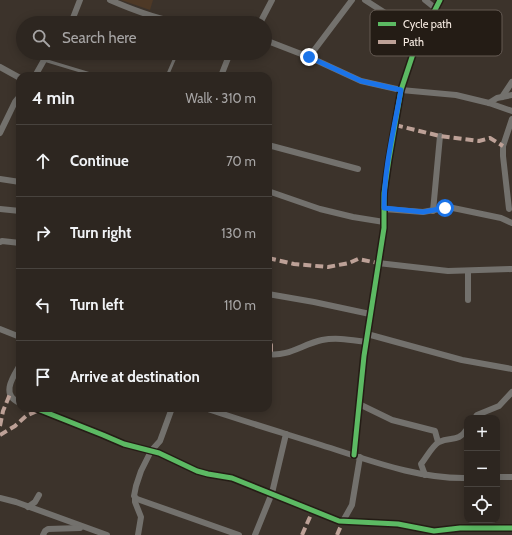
<!DOCTYPE html>
<html lang="en">
<head>
<meta charset="utf-8">
<style>
	:root { --surface:#2d2620; --page:#352e29; --text:#f1f3f6; --muted:#a7a5a5; --line:#48433e }
	body { margin:0; font-family:Cabin,sans-serif; background:var(--page); color:var(--text) }
	.controls { position:absolute; right:12px; bottom:12px; display:grid; overflow:hidden; border-radius:8px; box-shadow:0 2px 10px #0003 }
	.controls button { width:36px; height:36px; display:grid; place-items:center; padding:0; border:0; border-bottom:1px solid var(--line); background:var(--surface); color:var(--text); font:20px sans-serif }
	.stop { position:absolute; width:12px; height:12px; margin:-9px; border:3px solid #1a73e8; border-radius:50%; background:#fff }
	.stop.end { background:#1a73e8; border-color:#fff; box-shadow:0 1px 4px #0008 }
	.list { margin:0; padding:0; list-style:none }
	h2 { display:flex; justify-content:space-between; align-items:center; height:52px; margin:0; padding:0 16px; font-size:17px }
	h2 small { font-size:13px; font-weight:400; color:var(--muted) }
	.list li { display:grid; grid-template-columns:26px 1fr auto; gap:12px; align-items:center; box-sizing:border-box; height:72px; padding:0 16px; border-top:1px solid var(--line) }
	.list b { display:block; font-size:15px; white-space:nowrap }
	.list em { font-size:13px; font-style:normal; color:var(--muted) }
	.icon { flex:none; width:22px; height:22px; fill:none; stroke:currentColor; stroke-width:2; stroke-linecap:round; stroke-linejoin:round }
	.map { position:relative; flex:none; width:512px; height:535px; overflow:hidden }
	.search { position:absolute; background:var(--surface); box-shadow:0 2px 10px #0003; left:16px; top:16px; width:256px; height:44px; display:flex; align-items:center; gap:10px; box-sizing:border-box; padding:0 14px; border-radius:22px; color:var(--muted); font-size:15px }
	.panel { position:absolute; background:var(--surface); box-shadow:0 2px 10px #0003; left:16px; top:72px; width:256px; height:340px; border-radius:12px }
	.map>svg:first-child { display:block }
	.built { fill:#4e3926 }
	.lines { fill:none; stroke-linecap:round; stroke-linejoin:round }
	.service { stroke:#73716d; stroke-width:3 }
	.minor { stroke:#73716d; stroke-width:6 }
	.quiet { stroke:#bda197; stroke-width:4; stroke-dasharray:8 4; stroke-linecap:butt }
	.cycleway-casing { stroke:#241c15; stroke-width:8 }
	.cycleway { stroke:#5cba63; stroke-width:5 }
	.route { stroke:#1a73e8; stroke-width:5 }
	.key { fill:#241c15; stroke:#645a53; stroke-width:1 }
	.key-label { font-size:11px; fill:#f8ece3 }
</style>
</head>
<body>
<div class="map">
<svg width="512" height="535" viewBox="0 0 512 535">
	<rect width="100%" height="100%" fill="#3c332b"/>
	<!-- built -->
	<polygon class="built" points="121,0 153,0 150,10"/>
	<g class="lines">
		<!-- service -->
		<g class="service">
			<polyline points="44,60 97,76"/>
			<polyline points="167,76 177,53"/>
		</g>
		<!-- minor -->
		<g class="minor">
			<path d="M110,0C133,10 156,19 181,23"/>
			<polyline points="365,0 421,36"/>
			<polyline points="425,0 435,8"/>
			<polyline points="71,23 80,0"/>
			<polyline points="260,23 272,0"/>
			<polyline points="265,40 309,57 361,81 401,90 456,95 489,103 512,111"/>
			<polyline points="309,57 352,0"/>
			<polyline points="0,67 20,78"/>
			<polyline points="35,76 48,53"/>
			<polyline points="221,76 230,53"/>
			<polyline points="502,97 512,82"/>
			<polyline points="489,103 497,98 512,95"/>
			<polyline points="0,133 15,102 20,96"/>
			<polyline points="268,145 358,169"/>
			<polyline points="0,179 20,182"/>
			<polyline points="268,191 320,209 353,217 384,222"/>
			<polyline points="0,209 20,211"/>
			<polyline points="384,209 423,212 445,208 453,208 501,218 512,223"/>
			<polyline points="509,209 503,156 503,146 512,119"/>
			<polyline points="433,211 440,136"/>
			<polyline points="0,242 2,241 20,243"/>
			<polyline points="378,263 448,271 512,269"/>
			<polyline points="468,271 468,300"/>
			<polyline points="268,294 314,302 370,314"/>
			<polyline points="0,329 20,337"/>
			<polyline points="367,334 462,360 512,369"/>
			<path d="M268,354C288,357 303,344 322,340C337,337 351,340 366,342"/>
			<path d="M20,365C13,377 0,395 20,403"/>
			<polyline points="359,404 392,420 435,431 438,442"/>
			<polyline points="35,408 103,435 124,444 159,453 197,471 208,474 232,478 339,521 398,524 434,531 460,528 512,528"/>
			<polyline points="172,408 160,441 151,451 141,471 136,486 134,496 137,499 239,535"/>
			<path d="M205,408C243,421 283,433 321,445C369,460 417,479 467,478"/>
			<polyline points="475,418 477,415 499,406 512,392"/>
			<polyline points="354,455 364,356 384,228 384,193 389,159 401,90 414,51 440,0"/>
			<path d="M425,475L421,464C426,458 432,446 439,442C451,436 458,443 467,429"/>
			<polyline points="497,477 512,477"/>
			<polyline points="0,498 16,502 107,535"/>
			<polyline points="135,498 135,502 141,517 138,535"/>
			<polyline points="28,507 35,502 39,495"/>
			<polyline points="343,521 352,505 360,457"/>
			<polyline points="43,535 45,531 48,529 80,528"/>
			<polyline points="255,535 272,493 286,434"/>
		</g>
		<!-- quiet -->
		<g class="quiet">
			<polyline points="395,125 440,136 463,139 479,141 490,138 503,146"/>
			<polyline points="268,258 294,264 328,267 349,263 358,259 378,263"/>
			<polyline points="268,332 271,345 271,354"/>
			<polyline points="0,426 3,411 10,394"/>
			<polyline points="0,435 15,426 26,416 39,410"/>
			<polyline points="302,535 313,510"/>
			<polyline points="337,535 343,521"/>
		</g>
		<!-- cycleway casing -->
		<g class="cycleway-casing">
			<g id="cycleway">
				<polyline points="35,408 103,435 124,444 159,453 197,471 208,474 232,478 339,521 398,524 434,531 460,528 512,528"/>
				<polyline points="354,455 364,356 384,228 384,193 389,159 401,90 414,51 440,0"/>
			</g>
		</g>
		<!-- cycleway -->
		<use href="#cycleway" class="cycleway"/>
	</g>
	<g class="lines">
		<!-- route -->
		<path class="route" d="M309,57L361,81L401,90C394,129 384,169 384,208L423,212L445,208"/>
	</g>
	<!-- legend -->
	<rect x="370" y="10" width="132" height="46" rx="6" class="key"/>
	<rect x="378" y="22" width="18" height="4" fill="#5cba63"/>
	<rect x="378" y="40" width="18" height="4" fill="#bda197"/>
	<g class="key-label">
		<text x="403" y="28">Cycle path</text>
		<text x="403" y="46">Path</text>
	</g>
</svg>
<div class="controls">
<button>+</button>
<button>−</button>
<button><svg class="icon" aria-label="locate" viewBox="0 0 24 24"><circle cx="12" cy="12" r="6"/><path d="M12 2v4M12 18v4M2 12h4M18 12h4"/></svg></button>
</div>
<div class="stop" style="left:445px;top:208px"></div>
<div class="stop end" style="left:309px;top:57px"></div>
<div class="search"><svg class="icon" aria-label="search" viewBox="0 0 24 24"><circle cx="10" cy="10" r="6"/><path d="M15 15l6 6"/></svg>Search here</div>
<section class="panel">
<h2>4 min<small>Walk · 310 m</small></h2>
<ul class="list">
<li><svg class="icon" aria-label="ahead" viewBox="0 0 24 24"><path d="M12 20V5M6 11l6-6 6 6"/></svg><div><b>Continue</b></div><em>70 m</em></li>
<li><svg class="icon" aria-label="right" viewBox="0 0 24 24"><path d="M7 20v-9h11M14 6l5 5-5 5"/></svg><div><b>Turn right</b></div><em>130 m</em></li>
<li><svg class="icon" aria-label="left" viewBox="0 0 24 24"><path d="M17 20v-9H6M10 6l-5 5 5 5"/></svg><div><b>Turn left</b></div><em>110 m</em></li>
<li><svg class="icon" aria-label="arrive" viewBox="0 0 24 24"><path d="M6 21V4h12l-3 4 3 4H6"/></svg><div><b>Arrive at destination</b></div></li>
</ul>
</section>
</div>
</body>
</html>
